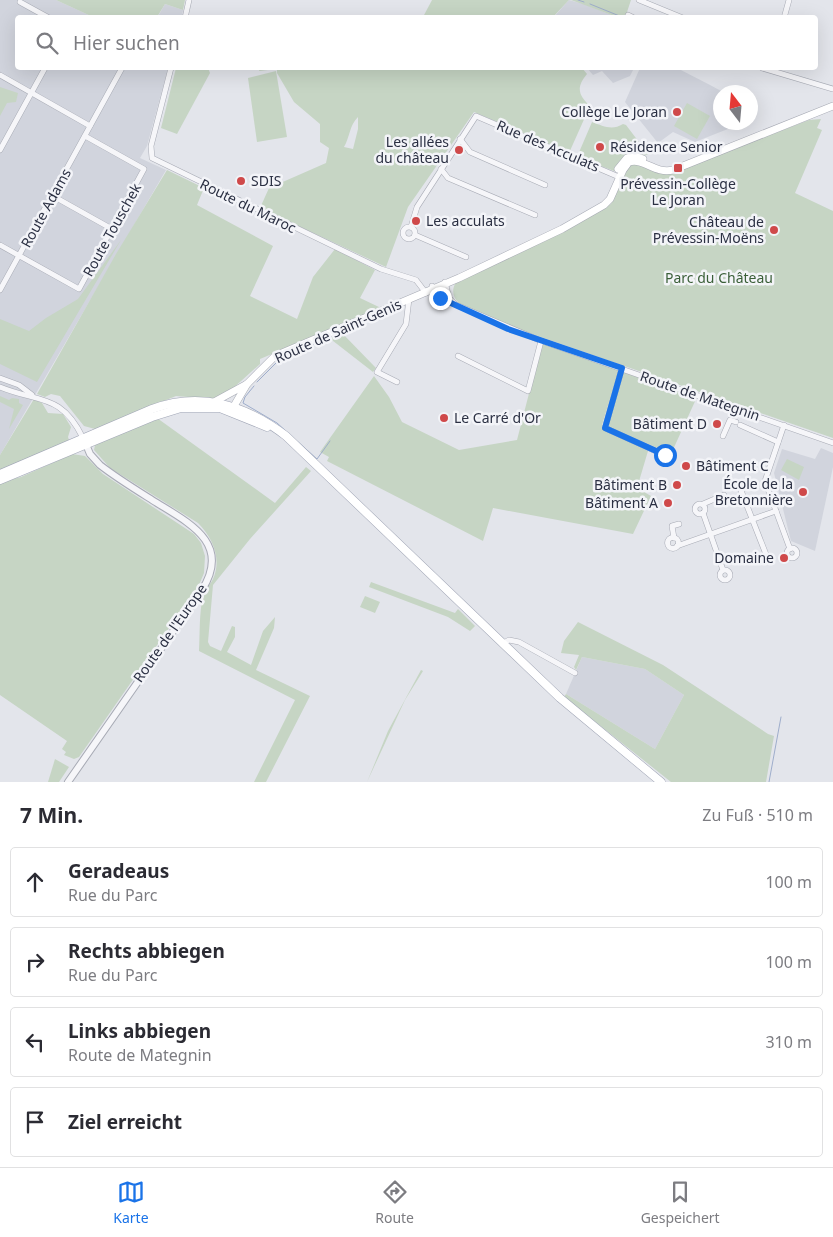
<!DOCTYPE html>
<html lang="de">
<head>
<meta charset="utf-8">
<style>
	:root { --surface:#fff; --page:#f7f7f7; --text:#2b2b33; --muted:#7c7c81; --line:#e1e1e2; --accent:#1a73e8 }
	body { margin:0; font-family:"Noto Sans",sans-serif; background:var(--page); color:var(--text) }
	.compass { position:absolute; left:713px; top:85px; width:45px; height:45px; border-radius:50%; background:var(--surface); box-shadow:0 5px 20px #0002; rotate:344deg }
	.stop { position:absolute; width:15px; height:15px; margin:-11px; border:4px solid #1a73e8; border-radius:50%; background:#fff }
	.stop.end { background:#1a73e8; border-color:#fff; box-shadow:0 1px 5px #0008 }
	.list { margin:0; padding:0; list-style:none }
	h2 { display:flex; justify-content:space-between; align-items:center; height:65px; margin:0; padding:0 20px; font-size:21px }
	h2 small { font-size:16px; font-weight:400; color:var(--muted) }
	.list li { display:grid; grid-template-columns:32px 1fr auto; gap:15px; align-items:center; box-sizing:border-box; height:70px; margin:0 10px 10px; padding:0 10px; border:1px solid var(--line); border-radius:5px }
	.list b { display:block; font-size:19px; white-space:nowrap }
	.list p { margin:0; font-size:16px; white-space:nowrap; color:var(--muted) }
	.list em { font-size:16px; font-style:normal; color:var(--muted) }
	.icon { flex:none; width:28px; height:28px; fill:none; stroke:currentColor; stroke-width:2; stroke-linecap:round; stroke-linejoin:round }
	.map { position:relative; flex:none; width:833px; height:782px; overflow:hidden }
	.search { position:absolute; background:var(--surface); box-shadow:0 5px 20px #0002; left:15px; right:15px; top:15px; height:55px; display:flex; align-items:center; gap:12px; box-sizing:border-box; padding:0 18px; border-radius:5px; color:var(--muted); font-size:19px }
	.sheet { height:385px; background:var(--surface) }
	nav { display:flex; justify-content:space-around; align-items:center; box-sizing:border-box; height:70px; border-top:1px solid var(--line); background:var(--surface); font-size:14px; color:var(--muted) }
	nav a { display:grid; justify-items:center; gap:2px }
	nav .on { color:var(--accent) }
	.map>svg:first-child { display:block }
	.built { fill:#d1d4dd }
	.green { fill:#c6d5c4; fill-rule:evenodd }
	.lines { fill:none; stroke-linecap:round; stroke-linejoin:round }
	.stream { stroke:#9eadcb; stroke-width:1 }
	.minor-casing { stroke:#a8abb5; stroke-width:6 }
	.tertiary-casing { stroke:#a8abb5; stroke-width:8 }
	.secondary-casing { stroke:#a8abb5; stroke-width:8 }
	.primary-casing { stroke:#a2a7b7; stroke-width:9 }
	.minor { stroke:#f6f6f9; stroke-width:5 }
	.tertiary { stroke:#f6f6f9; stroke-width:6 }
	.secondary { stroke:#fff; stroke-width:7 }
	.primary { stroke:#fff; stroke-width:8 }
	.route { stroke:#1a73e8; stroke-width:6 }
	.poi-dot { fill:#cf494a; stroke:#f3f4f8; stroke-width:2 }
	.labels { text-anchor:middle; stroke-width:5; stroke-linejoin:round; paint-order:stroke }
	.poi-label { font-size:14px; fill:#2b3043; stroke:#f3f4f8; text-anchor:end }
	.street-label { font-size:14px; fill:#2b3043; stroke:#f3f4f8 }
	.park-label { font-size:14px; fill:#3a5f38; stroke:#f3f4f8 }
</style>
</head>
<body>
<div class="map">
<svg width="833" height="782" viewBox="0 0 833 782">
	<rect width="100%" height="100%" fill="#e3e5eb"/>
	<!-- built -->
	<g class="built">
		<polygon points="0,0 56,0 93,17 18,18 18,68 168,68 147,146 140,158 166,170 0,455"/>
		<polygon points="569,0 583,4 617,17 553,18"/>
		<polygon points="165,4 183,10 182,17 157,18"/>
		<polygon points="587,68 634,68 630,76 613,83 602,71 593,75"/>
		<polygon points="640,68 677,68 710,85 723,92 720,92 720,122 743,123 695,142 673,132 658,143 625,102"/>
		<polygon points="821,448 833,453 833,467 815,551 791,541 774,473 782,449 815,459"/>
		<polygon points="582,657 645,669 684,695 655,749 566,694"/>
	</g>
	<!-- green -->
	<g class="green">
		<polygon points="56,0 185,0 183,10 165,4 157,17 93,17"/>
		<polygon points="432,0 569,0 553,17 423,17"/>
		<polygon points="571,0 631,0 625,18 617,17"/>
		<polygon points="176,68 208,68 210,73 177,134 161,128"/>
		<path d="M260,68H582L587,74C576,87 578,95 590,106L569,153L474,112L408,207L386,267L260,208L269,188L326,163L329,148L320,142V124L294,102L277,73V69L259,71ZM358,117V129L353,149L344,147C350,137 349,126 358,117Z"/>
		<polygon points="276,71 287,137 257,142 248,78"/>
		<polygon points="0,87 18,93 16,102 7,103 0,116"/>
		<polygon points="687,103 710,116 697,139 674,126"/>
		<path d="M821,119L817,128L822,130L795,193L833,211V438L500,323C484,316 442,306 456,282L611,204L628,165C644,162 654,176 670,173L809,120Z"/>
		<path d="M592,122C603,126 612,131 623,124L626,125L648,154L614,171L577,157Z"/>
		<polygon points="167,170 204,188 197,205 273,246 250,296 297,319 313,277 335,249 375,270 360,298 381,308 260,359 260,364 230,391 219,397 212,399 176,396 95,429 84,426 60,396 51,394 45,397 37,394 116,254"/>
		<polygon points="121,240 37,382 0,364 0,319 29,331 46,318 78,299"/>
		<polygon points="341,332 376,368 373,372 328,337"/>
		<polygon points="542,343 697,397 671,454 609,427 608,425 622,378 617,376 602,425 605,431 648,451 637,488 651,496 633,534 493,508 483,541 327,461 329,457 320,452 374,376 389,397 402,422 459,450 517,440"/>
		<polygon points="0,396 9,400 12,398 19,399 19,403 23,405 9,429 14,409 0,402"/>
		<polygon points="34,399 42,403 48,413 63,414 71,427 68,437 69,440 0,471 0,455"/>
		<path d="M157,418L275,503L306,467L311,471L250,539L213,585L208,642L210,646L221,651L232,626L235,627V637L227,652L251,665L263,631L275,617L274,628L256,670L310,696L266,782H254L295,700L199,651C200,634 199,613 203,596C205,590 210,585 213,579C222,559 213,538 198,523L110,468L94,450L95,445Z"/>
		<polygon points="72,454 85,456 103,474 194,534 201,543 205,556 204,573 199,585 79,757 74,759 64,755 66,752 62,749 67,741 0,695 0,482 21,477"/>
		<polygon points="787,459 804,467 799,480 781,470"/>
		<polygon points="371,582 455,613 458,609 475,626 470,631 448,617 369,587"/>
		<polygon points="365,596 380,602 375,613 360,607"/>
		<polygon points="578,622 663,665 768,734 774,736 766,782 671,782 564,697 566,694 655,749 684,695 645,669 582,657 576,670 574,667 579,655 561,653 564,641"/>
		<polygon points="421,670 423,671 405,700 367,782 388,731"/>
		<polygon points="55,759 69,767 59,782 48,782"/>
	</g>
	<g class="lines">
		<!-- stream -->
		<g class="stream">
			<polyline points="578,0 584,2"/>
			<polyline points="590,4 622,17"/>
			<polyline points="257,382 280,359 339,333"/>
			<polyline points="254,386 245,397 243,403 277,423 317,459 330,441"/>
			<polyline points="769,782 781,717"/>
		</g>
		<!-- minor casing -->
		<g class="minor-casing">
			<g id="minor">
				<polyline points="639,0 683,18"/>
				<polyline points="20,2 49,18"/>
				<polyline points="628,15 634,18"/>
				<polyline points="185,18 189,0"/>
				<polyline points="784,18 789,0"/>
				<polyline points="171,68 151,146 152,158 381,269 416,280 426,293"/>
				<polyline points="762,68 833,89"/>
				<polyline points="0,75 90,126"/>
				<polyline points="460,139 470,152 545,185"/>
				<polyline points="0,150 45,68"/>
				<polyline points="441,169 448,178 535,215"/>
				<polyline points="53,196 112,229"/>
				<polyline points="411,227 417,207 476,116 619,177"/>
				<circle cx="409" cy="233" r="6"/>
				<polyline points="415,235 466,257"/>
				<polyline points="0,245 79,289 144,169 85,136"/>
				<polyline points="445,282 449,298 454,303"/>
				<polyline points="432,286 432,291 440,298 539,340 833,443"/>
				<polyline points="0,290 122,68"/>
				<polyline points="458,356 528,391 541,341"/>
				<polyline points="622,368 605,428 671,458"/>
				<polyline points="0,378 19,385 32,395"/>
				<polyline points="397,382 377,372 406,324 409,299"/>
				<path d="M0,387C39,403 61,393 83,438"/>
				<polyline points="740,425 778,442"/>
				<polyline points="784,425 765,481 790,549"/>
				<polyline points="723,436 730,420 736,422"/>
				<polyline points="740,488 769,562"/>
				<polyline points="703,504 724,495"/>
				<circle cx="700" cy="509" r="5"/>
				<polyline points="703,513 723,570"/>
				<circle cx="673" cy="543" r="5.5"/>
				<polyline points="674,538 672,526 679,524"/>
				<polyline points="677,546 776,511"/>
				<circle cx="792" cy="553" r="5"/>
				<circle cx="725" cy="575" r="5"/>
				<polyline points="502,644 509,640 519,642 575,673"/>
			</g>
		</g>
		<!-- tertiary casing -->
		<g class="tertiary-casing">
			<path id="tertiary" d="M68,782L202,590C231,544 191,524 157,503C138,491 118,479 100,465L90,454L85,442"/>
		</g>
		<!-- secondary casing -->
		<g class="secondary-casing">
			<g id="secondary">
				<polyline points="618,169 627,158 635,156 643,159"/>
				<polyline points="214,402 247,384"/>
				<path d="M234,406L247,384L275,356L459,278L562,229L604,205L610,199L623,170L629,162C645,158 654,174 673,170L833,106"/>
			</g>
		</g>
		<!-- primary casing -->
		<g class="primary-casing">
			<g id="primary">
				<path d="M0,474L152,409C200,391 246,405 286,436L560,698L661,782"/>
				<polyline points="0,480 152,417 181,408 220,408 267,427"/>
			</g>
		</g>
		<!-- minor -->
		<use href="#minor" class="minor"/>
		<!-- tertiary -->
		<use href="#tertiary" class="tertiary"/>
		<!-- secondary -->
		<use href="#secondary" class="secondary"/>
		<!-- primary -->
		<use href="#primary" class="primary"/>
	</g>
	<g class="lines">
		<!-- route -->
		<polyline class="route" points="440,298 508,329 622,368 605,428 665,455"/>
	</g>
	<!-- markers -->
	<g class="poi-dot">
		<circle cx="677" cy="112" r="5"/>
		<circle cx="600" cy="147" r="5"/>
		<circle cx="459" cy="150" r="5"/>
		<rect x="673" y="163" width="10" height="10" rx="2.5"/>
		<circle cx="241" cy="181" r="5"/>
		<circle cx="416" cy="221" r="5"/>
		<circle cx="774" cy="230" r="5"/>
		<circle cx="444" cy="418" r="5"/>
		<circle cx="717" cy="424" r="5"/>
		<circle cx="686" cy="466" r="5"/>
		<circle cx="677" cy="485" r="5"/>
		<circle cx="803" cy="492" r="5"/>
		<circle cx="668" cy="503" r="5"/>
		<circle cx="784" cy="558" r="5"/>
	</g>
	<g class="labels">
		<!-- poi labels -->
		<g class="poi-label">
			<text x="667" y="117">Collège Le Joran</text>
			<text x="449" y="147">Les allées<tspan x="449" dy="16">du château</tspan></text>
			<text x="610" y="152" text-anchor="start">Résidence Senior</text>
			<text x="251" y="186" text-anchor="start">SDIS</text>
			<text x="678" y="189" text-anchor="middle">Prévessin-Collège<tspan x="678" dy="16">Le Joran</tspan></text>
			<text x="426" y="226" text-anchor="start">Les acculats</text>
			<text x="764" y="227">Château de<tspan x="764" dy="16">Prévessin-Moëns</tspan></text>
			<text x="454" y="423" text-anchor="start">Le Carré d'Or</text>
			<text x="707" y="429">Bâtiment D</text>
			<text x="696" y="471" text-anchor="start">Bâtiment C</text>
			<text x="793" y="489">École de la<tspan x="793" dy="16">Bretonnière</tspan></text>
			<text x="667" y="490">Bâtiment B</text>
			<text x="658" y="508">Bâtiment A</text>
			<text x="774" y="563">Domaine</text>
		</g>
		<!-- street labels -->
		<g class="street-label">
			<text transform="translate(548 146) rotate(23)" y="5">Rue des Acculats</text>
			<text transform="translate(248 206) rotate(26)" y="5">Route du Maroc</text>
			<text transform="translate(46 208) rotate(-61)" y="5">Route Adams</text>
			<text transform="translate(112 230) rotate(-61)" y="5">Route Touschek</text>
			<text transform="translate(338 331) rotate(-24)" y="5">Route de Saint-Genis</text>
			<text transform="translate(700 396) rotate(19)" y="5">Route de Mategnin</text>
			<text transform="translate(170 633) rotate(-55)" y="5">Route de l'Europe</text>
		</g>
		<!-- park labels -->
		<g class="park-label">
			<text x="719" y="283">Parc du Château</text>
		</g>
	</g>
</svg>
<svg class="compass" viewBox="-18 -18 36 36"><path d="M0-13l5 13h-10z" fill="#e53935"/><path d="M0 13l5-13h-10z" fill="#7c7c81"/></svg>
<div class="stop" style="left:665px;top:455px"></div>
<div class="stop end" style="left:440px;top:298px"></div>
<div class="search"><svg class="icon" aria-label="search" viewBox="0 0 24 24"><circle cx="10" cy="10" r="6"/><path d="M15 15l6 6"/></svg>Hier suchen</div>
</div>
<section class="sheet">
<h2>7 Min.<small>Zu Fuß · 510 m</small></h2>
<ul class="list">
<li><svg class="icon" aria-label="ahead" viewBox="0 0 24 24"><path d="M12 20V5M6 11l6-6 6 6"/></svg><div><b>Geradeaus</b><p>Rue du Parc</p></div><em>100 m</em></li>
<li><svg class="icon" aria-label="right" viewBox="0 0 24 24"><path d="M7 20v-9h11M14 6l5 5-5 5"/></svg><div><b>Rechts abbiegen</b><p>Rue du Parc</p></div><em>100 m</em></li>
<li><svg class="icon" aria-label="left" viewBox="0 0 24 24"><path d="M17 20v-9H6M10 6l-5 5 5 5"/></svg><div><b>Links abbiegen</b><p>Route de Mategnin</p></div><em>310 m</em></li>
<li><svg class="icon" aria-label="arrive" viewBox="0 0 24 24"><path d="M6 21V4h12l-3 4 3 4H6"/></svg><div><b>Ziel erreicht</b></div></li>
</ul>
</section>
<nav>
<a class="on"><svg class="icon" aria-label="map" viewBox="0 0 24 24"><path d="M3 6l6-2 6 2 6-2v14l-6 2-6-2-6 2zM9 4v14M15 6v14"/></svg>Karte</a>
<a><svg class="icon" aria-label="directions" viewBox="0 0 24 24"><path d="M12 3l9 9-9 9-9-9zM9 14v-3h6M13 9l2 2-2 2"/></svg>Route</a>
<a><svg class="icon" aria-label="saved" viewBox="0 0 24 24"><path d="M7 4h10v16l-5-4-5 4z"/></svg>Gespeichert</a>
</nav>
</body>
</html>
